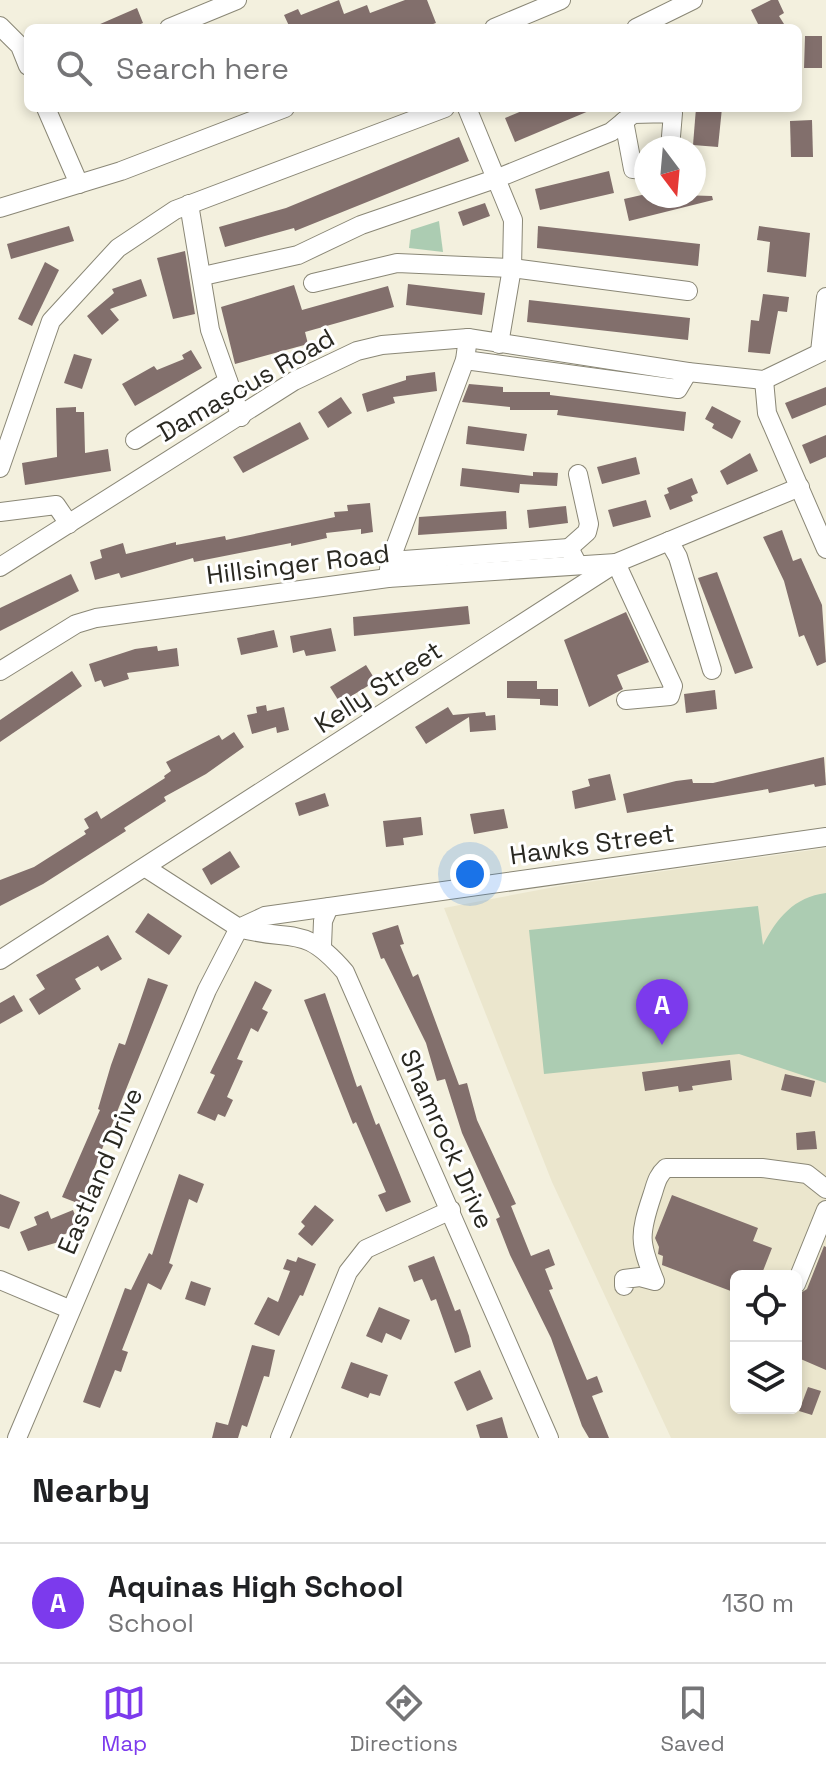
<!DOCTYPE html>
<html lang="en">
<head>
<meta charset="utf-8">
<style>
	:root { --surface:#fff; --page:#f2f2f2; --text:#202124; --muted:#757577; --line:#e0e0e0; --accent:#7c3aed }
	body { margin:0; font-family:"Space Grotesk",sans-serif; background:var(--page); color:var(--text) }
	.controls { position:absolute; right:24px; bottom:24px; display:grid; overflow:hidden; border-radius:12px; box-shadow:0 4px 12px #0003 }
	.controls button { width:72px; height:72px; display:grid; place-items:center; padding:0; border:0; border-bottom:2px solid var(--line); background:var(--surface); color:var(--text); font:40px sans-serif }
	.compass { position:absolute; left:634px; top:136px; width:72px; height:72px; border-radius:50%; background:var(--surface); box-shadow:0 4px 12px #0003; rotate:164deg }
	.you { position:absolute; left:470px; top:874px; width:28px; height:28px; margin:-20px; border:6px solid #fff; border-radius:50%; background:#1a73e8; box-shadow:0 0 0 12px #1a73e833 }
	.badge { display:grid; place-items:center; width:52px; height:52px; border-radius:50%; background:var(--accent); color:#fff; font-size:26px; font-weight:700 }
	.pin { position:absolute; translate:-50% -66px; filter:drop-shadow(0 2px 4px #0008) }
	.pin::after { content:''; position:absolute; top:42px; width:28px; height:24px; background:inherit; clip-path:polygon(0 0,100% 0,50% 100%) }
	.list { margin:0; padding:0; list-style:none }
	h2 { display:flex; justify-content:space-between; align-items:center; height:104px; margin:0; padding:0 32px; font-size:34px }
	h2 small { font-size:26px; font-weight:400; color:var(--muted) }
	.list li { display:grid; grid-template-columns:52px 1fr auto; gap:24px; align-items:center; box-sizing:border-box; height:120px; padding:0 32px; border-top:2px solid var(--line) }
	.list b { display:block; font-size:30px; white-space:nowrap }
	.list p { margin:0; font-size:26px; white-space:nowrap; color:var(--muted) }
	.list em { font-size:26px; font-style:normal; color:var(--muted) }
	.icon { flex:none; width:44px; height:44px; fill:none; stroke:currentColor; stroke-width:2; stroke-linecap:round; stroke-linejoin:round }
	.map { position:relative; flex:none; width:826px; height:1438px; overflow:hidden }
	.search { position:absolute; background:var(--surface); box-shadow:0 4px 12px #0003; left:24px; right:24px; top:24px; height:88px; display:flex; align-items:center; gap:20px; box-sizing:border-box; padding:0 28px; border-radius:12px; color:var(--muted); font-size:30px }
	.sheet { height:224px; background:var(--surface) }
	nav { display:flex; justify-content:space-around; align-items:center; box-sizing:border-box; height:112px; border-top:2px solid var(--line); background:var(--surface); font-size:22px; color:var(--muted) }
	nav a { display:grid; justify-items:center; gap:4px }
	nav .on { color:var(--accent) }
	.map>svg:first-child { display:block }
	.built { fill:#ebe6cd; fill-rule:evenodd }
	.green { fill:#acccb2 }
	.building { fill:#826f6c }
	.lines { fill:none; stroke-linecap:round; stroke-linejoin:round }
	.minor-casing { stroke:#8a8776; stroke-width:20 }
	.minor { stroke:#fff; stroke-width:18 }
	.labels { text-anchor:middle; stroke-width:6; stroke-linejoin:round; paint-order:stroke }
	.street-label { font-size:26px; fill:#292821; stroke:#fff }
</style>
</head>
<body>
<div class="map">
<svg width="826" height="1438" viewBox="0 0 826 1438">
	<rect width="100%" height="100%" fill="#f3f0de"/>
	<!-- built -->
	<path class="built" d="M826,848V1438H671L552,1182L444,908L560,886ZM736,1276H796V1408H736Z"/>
	<!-- green -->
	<g class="green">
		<polygon points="439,221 443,252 409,248 411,230"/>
		<path d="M826,893V1083L739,1054L544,1074L529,930L758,906L763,945C777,918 794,897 826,893Z"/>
	</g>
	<!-- building -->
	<g class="building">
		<polygon points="339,0 344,14 367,5 370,13 405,0 427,0 436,23 422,28 290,28 284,15 298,9 301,15"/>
		<polygon points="771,0 778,0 784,13 779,16 784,24 760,28 751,10"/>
		<polygon points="137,8 143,23 131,28 91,28"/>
		<polygon points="805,36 822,36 822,68 804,68"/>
		<polygon points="529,108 596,108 515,142 505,118"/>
		<polygon points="696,108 722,108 718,147 693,145"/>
		<polygon points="812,120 813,157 791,157 790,121"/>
		<polygon points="459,137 469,161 295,231 294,228 225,247 219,227 286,208"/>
		<polygon points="609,171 614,193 540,210 535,189"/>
		<polygon points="646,194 712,196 713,200 629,221 624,199"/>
		<polygon points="485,203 490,216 463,226 458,212"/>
		<polygon points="69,226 74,241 11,259 7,244"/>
		<polygon points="538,226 700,244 698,266 537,248"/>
		<polygon points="759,226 810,233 806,277 767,272 770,242 757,240"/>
		<polygon points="185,251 195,314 173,319 157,258"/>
		<polygon points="45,262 59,270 32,326 18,319"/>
		<polygon points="141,279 147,296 110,309 119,320 102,335 87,316 114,293 112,289"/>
		<polygon points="408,284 485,293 482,315 406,305"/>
		<polygon points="294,285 302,310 388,286 394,307 305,332 308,344 235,364 221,307"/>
		<polygon points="763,294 789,297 787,312 778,311 770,354 748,352 751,320 759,321"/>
		<polygon points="529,300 690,318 688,340 527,322"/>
		<polygon points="191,350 202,368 135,406 122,384 154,366 157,370 184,359 182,355"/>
		<polygon points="74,354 92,359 82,389 64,383"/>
		<polygon points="435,372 437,391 393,397 395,403 367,412 362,394 406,380 406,376"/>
		<polygon points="469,384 503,387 503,392 550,392 550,395 686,412 684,431 557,415 558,410 510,410 510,407 462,402"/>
		<polygon points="826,387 826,405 792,419 785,403"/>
		<polygon points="341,397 352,413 328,428 318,412"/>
		<polygon points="712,406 741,421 732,439 712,428 714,424 705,419"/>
		<polygon points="76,407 76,412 84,412 85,453 108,449 111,471 25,485 22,463 57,457 56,408"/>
		<polygon points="300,422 309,439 243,473 233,457"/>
		<polygon points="468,426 527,434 524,451 466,444"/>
		<polygon points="826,435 826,457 810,464 802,445"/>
		<polygon points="750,453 758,471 727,485 720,471"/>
		<polygon points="636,457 640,474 602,484 597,467"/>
		<polygon points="462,468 533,476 533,472 558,473 557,486 520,484 519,493 460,486"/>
		<polygon points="692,478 698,493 691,496 693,501 670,510 664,495 669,493 667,488"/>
		<polygon points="646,500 651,517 613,527 608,510"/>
		<polygon points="370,503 373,532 361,534 361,529 326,533 327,538 291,546 291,543 194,562 193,558 121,578 119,573 95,580 90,562 102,558 100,550 123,543 126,554 176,542 176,545 225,536 226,540 335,517 334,512 348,511 347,505"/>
		<polygon points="566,506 568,523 529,528 527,510"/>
		<polygon points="506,511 507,529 418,535 419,517"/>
		<polygon points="782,530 793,561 801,558 822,605 826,662 817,666 804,635 799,637 784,581 763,537"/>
		<polygon points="717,572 753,668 735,674 698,578"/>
		<polygon points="71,574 79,591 0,631 0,608"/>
		<polygon points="468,606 470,624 354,636 353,617"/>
		<polygon points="626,612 649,662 617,675 623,689 589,707 564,640"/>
		<polygon points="331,628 336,651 306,656 304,650 293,653 290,636"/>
		<polygon points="274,630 278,647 241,655 237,638"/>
		<polygon points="157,646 158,651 177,648 179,666 127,673 129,679 104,687 101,680 95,682 89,664 135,649"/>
		<polygon points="366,665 376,681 340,703 330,687"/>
		<polygon points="72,671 82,686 0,742 0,720"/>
		<polygon points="507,681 537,681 537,689 558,689 558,706 540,705 540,699 507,698"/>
		<polygon points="715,690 717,709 686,713 684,694"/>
		<polygon points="266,705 267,711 284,707 289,730 277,733 276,727 252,734 247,715 257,713 256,707"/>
		<polygon points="448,707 453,715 485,712 486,716 495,715 496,730 470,732 469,717 426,744 415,727"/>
		<polygon points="234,732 244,747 206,774 164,797 166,801 124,828 126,831 43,884 0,906 0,880 34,867 86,834 84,831 89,828 84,819 97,811 101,819 165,778 164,776 171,771 166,762 219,735 222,740"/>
		<polygon points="824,757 826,785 815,787 814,784 769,793 768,789 627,813 623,794 676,781 692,779 693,783 713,783"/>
		<polygon points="610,774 616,800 575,809 572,791 590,786 588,779"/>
		<polygon points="325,793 329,806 299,816 295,803"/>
		<polygon points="504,809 508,828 474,834 470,814"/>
		<polygon points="421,817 423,835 403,838 404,845 386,847 383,821"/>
		<polygon points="230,851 240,867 211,885 202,869"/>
		<polygon points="148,913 182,936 169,955 135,932"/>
		<polygon points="398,925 404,944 400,945 413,977 418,974 459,1085 467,1083 477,1120 516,1204 511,1206 531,1256 549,1249 555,1265 545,1269 553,1289 549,1290 587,1380 597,1376 603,1392 592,1396 609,1438 589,1438 582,1426 551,1338 510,1255 496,1219 500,1217 462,1133 445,1079 437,1081 426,1043 384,958 381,959 372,933"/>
		<polygon points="108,935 122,959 101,971 98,966 75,979 81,989 39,1015 29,999 45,989 36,975"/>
		<polygon points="148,978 168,985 80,1204 62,1197 100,1110 98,1109 111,1065 119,1043 125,1045"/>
		<polygon points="255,981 272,990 262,1009 268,1012 258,1032 251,1028 237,1059 243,1061 227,1097 233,1100 225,1117 218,1114 215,1121 197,1113 215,1075 210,1073"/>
		<polygon points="325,993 357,1087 361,1085 376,1125 379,1123 411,1202 386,1212 378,1195 386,1192 356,1122 353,1124 304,1000"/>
		<polygon points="14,995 23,1011 0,1024 0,1003"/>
		<polygon points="730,1060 732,1080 692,1086 693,1090 679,1092 678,1086 645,1091 642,1072"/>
		<polygon points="785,1074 815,1081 811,1097 781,1090"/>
		<polygon points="815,1131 817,1149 797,1150 796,1133"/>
		<polygon points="179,1174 204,1184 197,1203 189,1199 169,1263 173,1265 161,1290 148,1283 122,1350 128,1352 121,1372 115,1370 100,1408 83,1402 125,1288 131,1290 149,1253 152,1255"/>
		<polygon points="0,1194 20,1202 9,1229 0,1226"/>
		<polygon points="672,1195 758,1228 753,1241 772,1248 761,1276 736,1276 736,1293 662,1265 663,1256 658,1254 659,1247 655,1238"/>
		<polygon points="315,1205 334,1220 312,1246 298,1234 305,1226 301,1222"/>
		<polygon points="73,1210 80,1228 60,1236 62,1241 28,1251 20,1232 37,1225 34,1217 48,1211 51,1219"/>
		<polygon points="824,1246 826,1247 826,1370 796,1357 796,1316 800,1307 796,1305 796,1296 807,1289"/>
		<polygon points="434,1256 455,1311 460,1309 469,1336 471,1347 455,1353 436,1299 431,1301 422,1279 414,1282 408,1266"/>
		<polygon points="298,1257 316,1264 303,1296 300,1295 279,1336 254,1324 268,1297 278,1302 290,1271 283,1269 287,1259 296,1262"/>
		<polygon points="191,1281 211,1288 205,1306 185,1299"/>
		<polygon points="379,1307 410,1320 401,1340 386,1333 382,1343 366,1336"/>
		<polygon points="252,1345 275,1350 269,1377 264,1376 247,1427 242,1425 238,1438 212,1438 216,1422 228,1425"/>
		<polygon points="351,1362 388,1375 380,1396 370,1393 368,1398 341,1388"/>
		<polygon points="480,1370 493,1399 467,1411 454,1382"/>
		<polygon points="808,1387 821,1391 812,1415 799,1411"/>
		<polygon points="502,1417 508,1438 480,1438 476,1425"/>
	</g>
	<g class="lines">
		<!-- minor casing -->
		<g class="minor-casing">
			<g id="minor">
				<polyline points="0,26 20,46 28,66"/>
				<polyline points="169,28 237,0"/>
				<polyline points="494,28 561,0"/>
				<polyline points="636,28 693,0"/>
				<polyline points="46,108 79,184"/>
				<polyline points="467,108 513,220 512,268 499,344"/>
				<polyline points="624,121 633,169 646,170"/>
				<polyline points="189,204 210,330 241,417"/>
				<polyline points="0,208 121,171 285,108"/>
				<polyline points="203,276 298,255 361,225 498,178 611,132 633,114 673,113 670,148"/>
				<polyline points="313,283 397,263 512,268 688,291"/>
				<polyline points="820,352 826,297"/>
				<polyline points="465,360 678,389 688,372"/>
				<polyline points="764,380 767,413 826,549"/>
				<polyline points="135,440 228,381"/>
				<polyline points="0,468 51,321 118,248 175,210 445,108"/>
				<polyline points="0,512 56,505 69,524"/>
				<polyline points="669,541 678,557 712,670"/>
				<polyline points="569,548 587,532 589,524 578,474"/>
				<polyline points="390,561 569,548 578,565"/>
				<polyline points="0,567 294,381 357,351 382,345 468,338 688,372 764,380 826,350"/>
				<polyline points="388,578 390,561 465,360 468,338"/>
				<polyline points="0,671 76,624 96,618 388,578 616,563 673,686 670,696 626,700"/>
				<polyline points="146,868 239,928 265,916 826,837"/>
				<polyline points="322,946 323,921 329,907"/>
				<polyline points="0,960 616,563 800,487"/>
				<polyline points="0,1280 69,1309"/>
				<polyline points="796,1284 826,1210"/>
				<path d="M624,1286V1279L640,1277L655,1281C639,1242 639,1235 652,1196C656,1184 657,1176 666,1168H762L807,1174L826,1189"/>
				<path d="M17,1438L207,990L239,928C293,943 303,923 345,972L549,1438"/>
				<polyline points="280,1438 348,1272 366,1249 451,1210"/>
			</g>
		</g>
		<!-- minor -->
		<use href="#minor" class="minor"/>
	</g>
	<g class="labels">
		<!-- street labels -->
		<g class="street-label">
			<text transform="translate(246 385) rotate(-30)" y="9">Damascus Road</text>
			<text transform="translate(298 564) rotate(-7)" y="9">Hillsinger Road</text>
			<text transform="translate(378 687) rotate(-33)" y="9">Kelly Street</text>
			<text transform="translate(592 844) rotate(-8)" y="9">Hawks Street</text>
			<text transform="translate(447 1139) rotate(66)" y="9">Shamrock Drive</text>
			<text transform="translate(100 1171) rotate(-67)" y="9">Eastland Drive</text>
		</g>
	</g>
</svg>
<div class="controls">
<button><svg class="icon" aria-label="locate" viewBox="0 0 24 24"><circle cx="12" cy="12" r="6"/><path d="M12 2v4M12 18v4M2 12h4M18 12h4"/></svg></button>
<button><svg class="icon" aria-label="layers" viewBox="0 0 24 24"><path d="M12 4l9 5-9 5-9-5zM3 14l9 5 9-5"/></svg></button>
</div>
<svg class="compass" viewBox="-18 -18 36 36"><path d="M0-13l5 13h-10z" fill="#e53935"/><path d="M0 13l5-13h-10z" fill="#757577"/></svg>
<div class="you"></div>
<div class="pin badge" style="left:662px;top:1045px">A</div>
<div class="search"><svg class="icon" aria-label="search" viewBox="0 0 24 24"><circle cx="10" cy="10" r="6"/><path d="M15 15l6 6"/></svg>Search here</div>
</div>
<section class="sheet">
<h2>Nearby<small></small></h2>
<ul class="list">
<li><span class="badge">A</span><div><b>Aquinas High School</b><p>School</p></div><em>130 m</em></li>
</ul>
</section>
<nav>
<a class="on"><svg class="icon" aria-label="map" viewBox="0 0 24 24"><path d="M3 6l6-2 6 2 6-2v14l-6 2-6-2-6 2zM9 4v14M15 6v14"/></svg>Map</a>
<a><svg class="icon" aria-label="directions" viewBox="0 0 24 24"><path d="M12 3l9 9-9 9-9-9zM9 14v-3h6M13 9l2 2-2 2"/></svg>Directions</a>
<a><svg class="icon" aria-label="saved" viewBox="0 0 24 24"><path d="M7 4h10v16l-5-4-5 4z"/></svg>Saved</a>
</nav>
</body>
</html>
